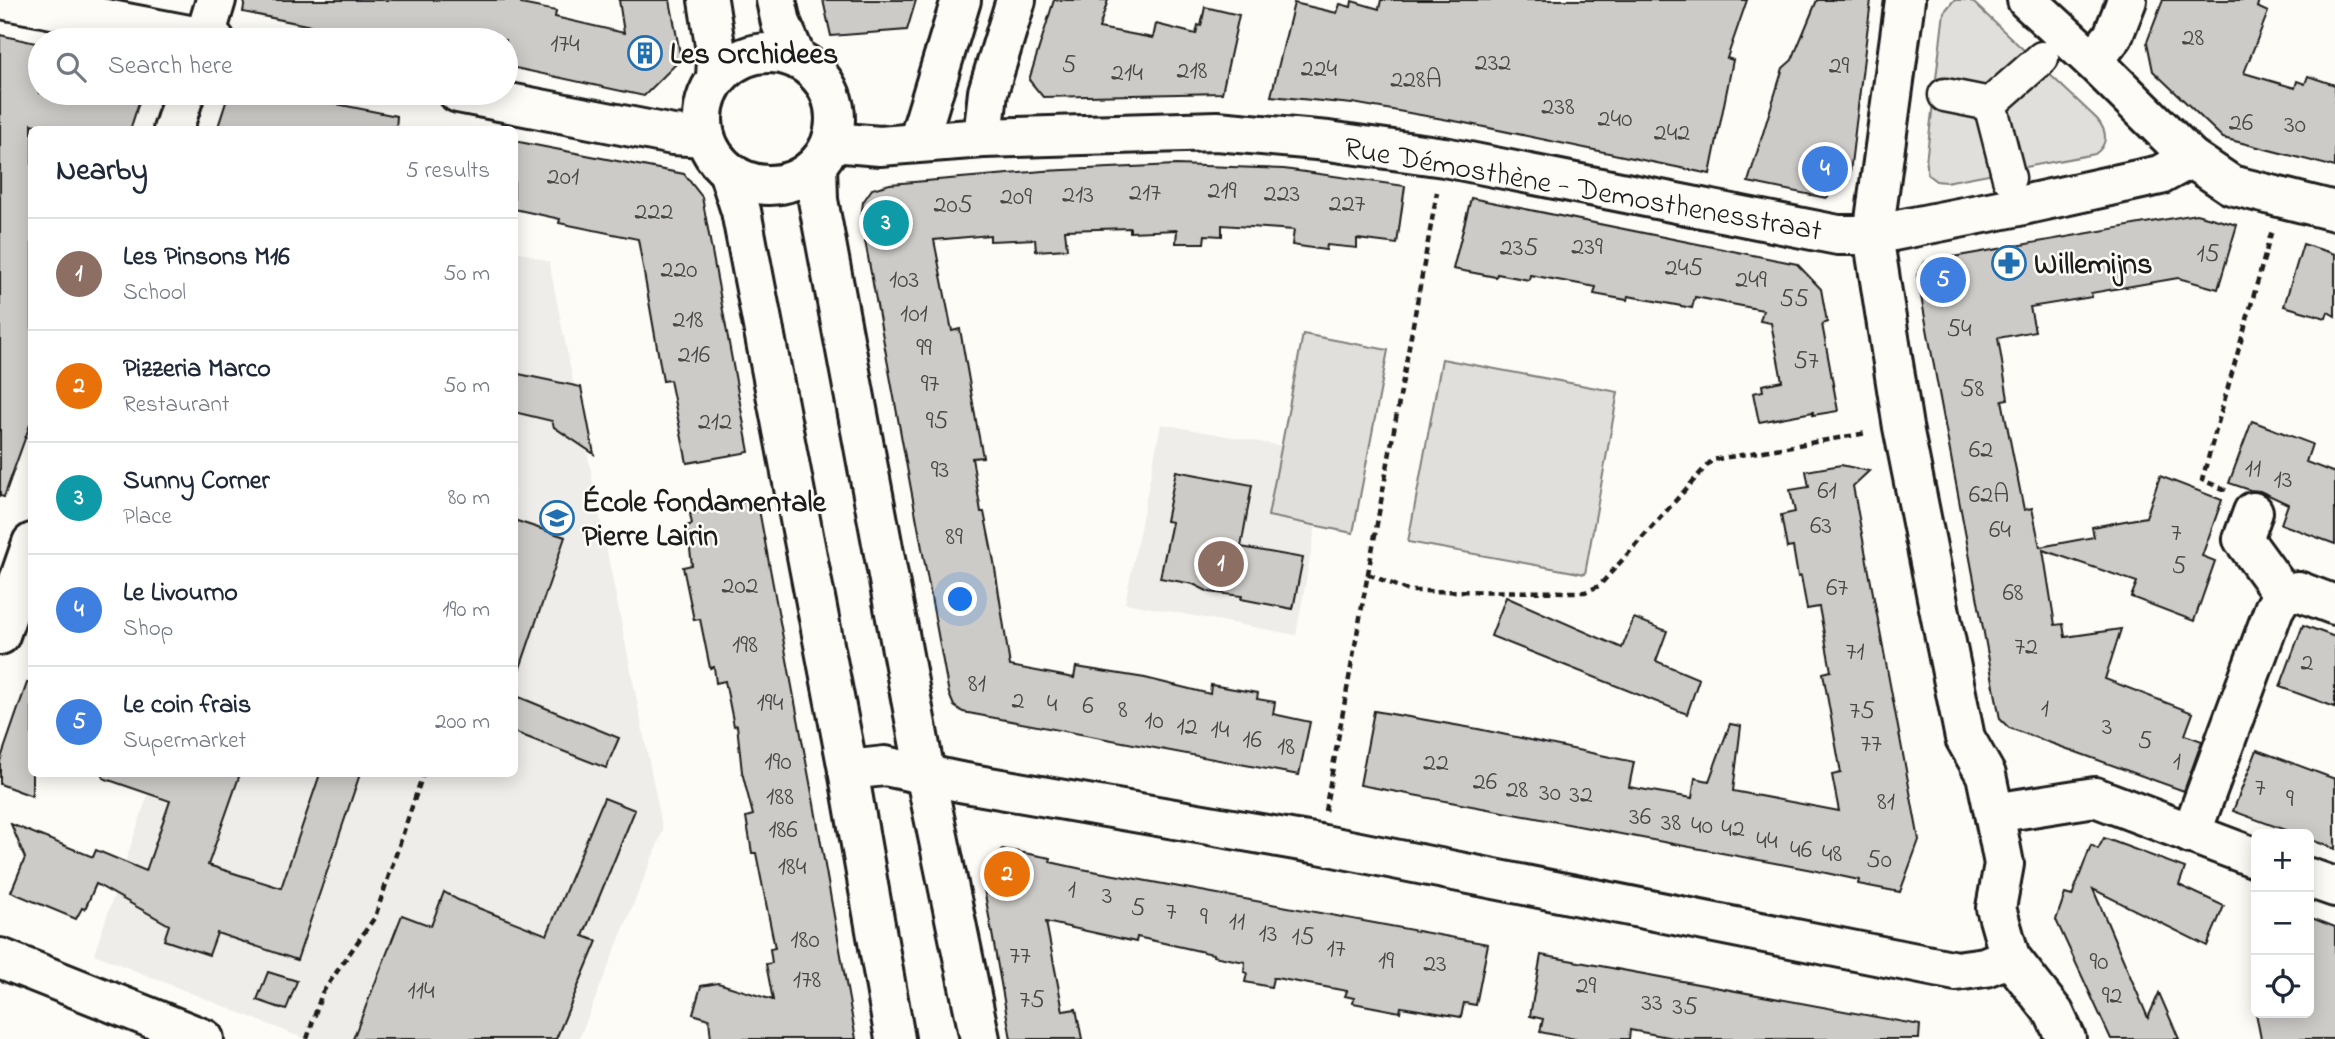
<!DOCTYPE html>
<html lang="en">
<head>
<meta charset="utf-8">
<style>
	:root { --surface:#fff; --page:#f2f2f3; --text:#1f2937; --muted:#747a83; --line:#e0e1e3; --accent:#1a73e8 }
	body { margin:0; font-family:"Indie Flower",sans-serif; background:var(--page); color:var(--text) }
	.controls { position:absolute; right:21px; bottom:21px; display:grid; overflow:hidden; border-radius:10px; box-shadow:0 4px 18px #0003 }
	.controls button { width:63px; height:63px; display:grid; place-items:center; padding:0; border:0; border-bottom:2px solid var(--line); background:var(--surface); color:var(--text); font:35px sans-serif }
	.you { position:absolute; left:961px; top:600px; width:24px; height:24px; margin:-18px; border:5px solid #fff; border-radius:50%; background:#1a73e8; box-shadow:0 0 0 10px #1a73e833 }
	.badge { display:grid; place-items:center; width:46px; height:46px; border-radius:50%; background:var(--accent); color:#fff; font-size:23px; font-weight:700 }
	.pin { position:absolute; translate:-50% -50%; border:4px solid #fff; box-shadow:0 2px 7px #0006 }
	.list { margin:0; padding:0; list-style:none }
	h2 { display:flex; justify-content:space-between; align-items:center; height:91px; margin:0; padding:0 28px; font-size:30px }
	h2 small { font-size:23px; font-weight:400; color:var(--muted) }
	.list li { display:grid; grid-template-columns:46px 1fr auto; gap:21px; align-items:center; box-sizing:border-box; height:112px; padding:0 28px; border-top:2px solid var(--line) }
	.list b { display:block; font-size:26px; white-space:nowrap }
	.list p { margin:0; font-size:23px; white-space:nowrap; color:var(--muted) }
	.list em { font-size:23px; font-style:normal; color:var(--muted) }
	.icon { flex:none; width:38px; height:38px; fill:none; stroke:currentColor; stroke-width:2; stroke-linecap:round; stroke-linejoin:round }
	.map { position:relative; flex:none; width:2335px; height:1039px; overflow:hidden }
	.search { position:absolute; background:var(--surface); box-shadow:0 4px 18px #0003; left:28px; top:28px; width:490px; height:77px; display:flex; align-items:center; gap:18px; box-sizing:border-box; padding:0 24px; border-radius:38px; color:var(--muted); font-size:26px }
	.panel { position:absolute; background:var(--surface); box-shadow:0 4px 18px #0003; left:28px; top:126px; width:490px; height:651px; border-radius:10px }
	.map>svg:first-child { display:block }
	.built { fill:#eeede9 }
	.green { fill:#e0dfdb; stroke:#7e7e7c; stroke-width:2 }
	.building { fill:#cccbc8; stroke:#1c1c1c; stroke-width:2 }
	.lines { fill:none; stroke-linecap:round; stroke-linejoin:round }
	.pedestrian-casing { stroke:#1c1c1c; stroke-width:37 }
	.minor-casing { stroke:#1c1c1c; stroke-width:44 }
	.tertiary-casing { stroke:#1c1c1c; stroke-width:44 }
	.path { stroke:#1c1c1c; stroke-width:4.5; stroke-dasharray:7 5; stroke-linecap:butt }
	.pedestrian { stroke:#fdfcf7; stroke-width:32 }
	.minor { stroke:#fdfcf7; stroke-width:38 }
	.tertiary { stroke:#fdfcf7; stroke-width:38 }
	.labels { text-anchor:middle; stroke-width:5; stroke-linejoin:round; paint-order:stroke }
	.number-label { font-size:26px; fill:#484847 }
	.poi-label { font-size:30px; font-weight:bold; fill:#1c1c1c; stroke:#fdfcf7; text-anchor:start }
	.street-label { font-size:30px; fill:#1c1c1c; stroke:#fdfcf7 }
</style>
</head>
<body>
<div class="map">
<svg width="2335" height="1039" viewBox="0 0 2335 1039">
	<rect width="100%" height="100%" fill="#fdfcf7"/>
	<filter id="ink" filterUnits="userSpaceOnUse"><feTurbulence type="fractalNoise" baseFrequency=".0143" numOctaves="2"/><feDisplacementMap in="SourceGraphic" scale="14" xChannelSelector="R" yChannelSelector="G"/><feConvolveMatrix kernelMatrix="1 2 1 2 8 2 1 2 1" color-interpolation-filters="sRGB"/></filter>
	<g filter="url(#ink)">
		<!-- built -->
		<g class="built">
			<polygon points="515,250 549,262 663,831 579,1039 305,1039 94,954 155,774 514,774"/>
			<polygon points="1161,424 1282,446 1268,516 1316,525 1296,635 1125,603"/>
		</g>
		<!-- green -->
		<g class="green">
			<path d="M1954,0H1969L1975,4L2097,119C2107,131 2109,144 2095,154L1946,182L1936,181L1928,175L1926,162L1944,12Z"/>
			<polygon points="1303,334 1388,350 1353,533 1268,516"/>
			<polygon points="1442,359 1618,392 1585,574 1408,542"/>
		</g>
		<!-- building -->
		<g class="building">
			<polygon points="245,0 522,0 521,4 556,11 555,17 624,33 619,0 670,0 681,59 644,96 506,66 506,40 379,40 243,12"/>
			<polygon points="823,0 916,0 907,30 831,36"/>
			<polygon points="1054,0 1108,0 1099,28 1153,38 1156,24 1196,34 1198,25 1201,26 1205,7 1239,15 1222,93 1043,97 1029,80"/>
			<polygon points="1381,0 1747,0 1727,58 1733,60 1710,174 1460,122 1353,103 1352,104 1271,96 1294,3 1337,13 1340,4 1351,7 1352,1 1379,9"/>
			<polygon points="1817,0 1871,0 1849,181 1826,198 1748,182 1783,68 1792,60"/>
			<polygon points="2163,0 2259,0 2257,7 2268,12 2244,73 2295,88 2297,81 2305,84 2308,76 2335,85 2335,167 2223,138 2153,71 2147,42"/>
			<polygon points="0,35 40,44 40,93 142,93 130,130 55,130 32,124 32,419 4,497 0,496"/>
			<polygon points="238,93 281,93 397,116 396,130 217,130 227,99"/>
			<polygon points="514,141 684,174 702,197 749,452 687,463 670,380 663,381 638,239 559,223 560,219 514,209"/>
			<polygon points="1176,165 1284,169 1405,186 1397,244 1357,239 1357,248 1327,245 1326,250 1292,245 1294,230 1222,225 1222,236 1205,235 1204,243 1176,243 1177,230 1130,232 1130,228 1065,230 1067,249 1036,251 1035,239 990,241 990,235 934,240 952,331 960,329 978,432 983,457 972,458 981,512 984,512 994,562 1010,666 1074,678 1076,667 1145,678 1210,694 1211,685 1258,693 1257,699 1275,702 1273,714 1310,722 1299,775 963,712 954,706 949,694 861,219 863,202 872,189 890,184 1043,171"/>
			<polygon points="1471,198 1797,264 1821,289 1827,322 1822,324 1838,411 1813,415 1813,412 1759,422 1753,393 1763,391 1762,385 1782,381 1771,323 1760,321 1763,310 1695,297 1692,308 1628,296 1627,300 1594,294 1596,287 1530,275 1529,280 1497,274 1496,277 1453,269"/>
			<polygon points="2196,214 2237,225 2218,289 2178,278 2091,293 2092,297 2030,307 2035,331 1998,338 2008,399 2002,400 2024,510 2032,508 2040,547 2094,537 2092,527 2146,517 2160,476 2222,500 2202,556 2215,561 2194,621 2131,597 2137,582 2043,550 2055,625 2063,624 2065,637 2121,629 2105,679 2193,713 2185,735 2202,741 2184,791 2009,728 2000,719 1917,275 1925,262"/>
			<polygon points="2303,244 2335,254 2335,316 2328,312 2326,318 2284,306"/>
			<polygon points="514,373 581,387 594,454 554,427 552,421 514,412"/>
			<polygon points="2252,421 2312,444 2306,462 2335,473 2335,544 2281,524 2288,504 2260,491 2250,490 2229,483"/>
			<polygon points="1841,465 1869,471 1853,486 1919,840 1900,892 1858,884 1859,880 1812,870 1360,785 1374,711 1478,729 1634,762 1629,787 1692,798 1695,778 1709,781 1730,724 1741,726 1733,791 1839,811 1832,775 1841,773 1823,673 1831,671 1819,607 1807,609 1801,576 1798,577 1793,547 1787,548 1781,515 1795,512 1790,490 1809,487 1806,471"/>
			<polygon points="1176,471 1252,485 1241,547 1303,558 1293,609 1241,599 1242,596 1209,592 1193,584 1160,578 1172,522 1166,521"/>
			<polygon points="757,499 814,804 856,1039 711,1039 709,1019 693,1014 701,986 718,983 773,1000 766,964 772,963 770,949 775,948 756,853 752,853 746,817 753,815 742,772 737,725 734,726 725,681 716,683 714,667 710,668 700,619 694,620 683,567 692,565 687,526 692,524 690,514"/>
			<polygon points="514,520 565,537 519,671 514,670"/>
			<polygon points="1506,597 1622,648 1634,618 1667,631 1656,661 1699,679 1687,714 1491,636"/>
			<polygon points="2303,625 2335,637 2335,707 2280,687"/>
			<polygon points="27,683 32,684 32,796 0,784 0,761"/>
			<polygon points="514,695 619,738 606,768 514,732"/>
			<polygon points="2257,750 2335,779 2335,849 2309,839 2309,834 2296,834 2233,811"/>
			<polygon points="103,774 240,774 208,865 281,888 320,774 360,774 297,960 217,933 209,955 164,940 169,925 96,884 85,909 82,908 76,919 11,892 25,858 11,824 93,857 96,850 146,871 170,801 103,778"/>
			<polygon points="604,798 635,810 583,936 597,941 556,1039 353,1039 402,915 431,926 444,892 458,900 547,935"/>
			<polygon points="2104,838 2185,868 2179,885 2224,906 2207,946 2093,889 2148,1018 2159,993 2179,1039 2111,1039 2056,920 2065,894 2072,896 2091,845 2098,849"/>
			<polygon points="1002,849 1051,858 1050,862 1082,869 1488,944 1476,1005 1464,1003 1461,1017 1401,1007 1400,1012 1353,1003 1354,998 1345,996 1347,991 1276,978 1273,978 1271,987 1245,982 1247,973 1244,972 1245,962 1213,956 1213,954 1137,937 1136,942 1046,922 1063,1011 1076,1009 1082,1039 1011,1039 981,872"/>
			<polygon points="2309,917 2335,927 2335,1039 2261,1039 2256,1013 2309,1013"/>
			<polygon points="1541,955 1920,1025 1919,1039 1679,1039 1630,1030 1629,1039 1575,1039 1540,1032 1543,1019 1530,1016"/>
			<polygon points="268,972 297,981 286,1010 257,1000"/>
		</g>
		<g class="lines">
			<!-- pedestrian casing -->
			<g class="pedestrian-casing">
				<g id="pedestrian">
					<polyline points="1945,95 1990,104"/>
					<polyline points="2009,178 1990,104 2042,58"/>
				</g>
			</g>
			<!-- minor casing -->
			<g class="minor-casing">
				<g id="minor">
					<polyline points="6,0 215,40"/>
					<polyline points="1905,0 1873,235 1903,427 1965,738 1986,775 1994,813 2004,864 1996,908 2010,957 2054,1013 2066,1039"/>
					<polyline points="2027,0 2093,61 2191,158 2231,185 2335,211"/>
					<polyline points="204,40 216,0"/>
					<polyline points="2093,61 2113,36 2127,0"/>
					<polyline points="458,93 673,135 705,137"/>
					<polyline points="173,130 185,93"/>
					<polyline points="983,138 988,92 1016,0"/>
					<polyline points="832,142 880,146 983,138 1217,131 1328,141 1444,157 1838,235 1873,235 2014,207 2160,175 2191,158"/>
					<polyline points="918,142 961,0"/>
					<polyline points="2253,512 2243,539 2283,594"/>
					<polyline points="0,635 32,543"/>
					<polyline points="848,770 885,766 960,782 1319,844 1956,971 1985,967 2010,957"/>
					<polyline points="1994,813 2095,797 2256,858"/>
					<polyline points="2191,834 2274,609 2283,594 2298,591 2335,605"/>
					<polyline points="2309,878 2335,887"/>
					<polyline points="0,958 204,1039"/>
				</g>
			</g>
			<!-- tertiary casing -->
			<g class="tertiary-casing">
				<g id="tertiary">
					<polyline points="708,0 717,58 716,79"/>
					<polyline points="776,0 781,23 796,58"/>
					<circle cx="769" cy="119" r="66"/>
					<polyline points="817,165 818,200 925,773 980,1039"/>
					<polyline points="728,171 741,211 848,770 895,1039"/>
				</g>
			</g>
			<!-- path -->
			<g class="path">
				<polyline points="2226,490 2202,480 2272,230"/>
				<polyline points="1368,574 1409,591 1585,592 1599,586 1712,460 1867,433"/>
				<polyline points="1325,811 1437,192"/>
				<polyline points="307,1039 322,993 375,917 423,774"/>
			</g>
			<!-- pedestrian -->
			<use href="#pedestrian" class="pedestrian"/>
			<!-- minor -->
			<use href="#minor" class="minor"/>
			<!-- tertiary -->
			<use href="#tertiary" class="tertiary"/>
		</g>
	</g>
	<!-- icons -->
	<defs>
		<g id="building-ring" transform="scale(1.75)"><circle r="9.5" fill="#fdfcf7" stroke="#1f6fb2" stroke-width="1.5"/><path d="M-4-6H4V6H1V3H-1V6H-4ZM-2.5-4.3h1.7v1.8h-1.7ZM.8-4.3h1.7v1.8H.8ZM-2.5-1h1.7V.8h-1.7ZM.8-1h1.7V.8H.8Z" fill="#1f6fb2"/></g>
		<g id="pharmacy-ring" transform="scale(1.75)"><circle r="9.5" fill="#fdfcf7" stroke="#1f6fb2" stroke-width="1.5"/><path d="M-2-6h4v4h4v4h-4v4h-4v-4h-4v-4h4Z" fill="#1f6fb2"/></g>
		<g id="school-ring" transform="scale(1.75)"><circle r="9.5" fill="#fdfcf7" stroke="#1f6fb2" stroke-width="1.5"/><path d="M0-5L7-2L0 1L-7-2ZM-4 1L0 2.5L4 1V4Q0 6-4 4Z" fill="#1f6fb2"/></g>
	</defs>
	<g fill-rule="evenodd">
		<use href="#building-ring" x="645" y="53"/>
		<use href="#pharmacy-ring" x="2009" y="263"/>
		<use href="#school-ring" x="557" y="518"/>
	</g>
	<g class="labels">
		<!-- number labels -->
		<g class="number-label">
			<text x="2193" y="45">28</text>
			<text x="565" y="51">174</text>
			<text x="1493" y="70">232</text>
			<text x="1069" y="72">5</text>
			<text x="1839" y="73">29</text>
			<text x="1319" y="76">224</text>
			<text x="1192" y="78">218</text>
			<text x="1127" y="80">214</text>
			<text x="1416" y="87">228A</text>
			<text x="1558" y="114">238</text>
			<text x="1615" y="126">240</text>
			<text x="2241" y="130">26</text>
			<text x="2295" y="132">30</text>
			<text x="1672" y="140">242</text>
			<text x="563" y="184">201</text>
			<text x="1222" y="198">219</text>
			<text x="1145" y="200">217</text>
			<text x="1282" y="201">223</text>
			<text x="1078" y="202">213</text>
			<text x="1016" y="204">209</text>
			<text x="1347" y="211">227</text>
			<text x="953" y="212">205</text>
			<text x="654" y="219">222</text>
			<text x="1587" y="254">239</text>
			<text x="1519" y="255">235</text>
			<text x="2208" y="261">15</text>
			<text x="1684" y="275">245</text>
			<text x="679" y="277">220</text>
			<text x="904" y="287">103</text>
			<text x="1751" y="287">249</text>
			<text x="1794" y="306">55</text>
			<text x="914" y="321">101</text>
			<text x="688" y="327">218</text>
			<text x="1959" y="336">54</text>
			<text x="924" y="355">99</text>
			<text x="694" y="362">216</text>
			<text x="1806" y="368">57</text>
			<text x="930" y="391">97</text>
			<text x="1972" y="396">58</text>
			<text x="937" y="428">95</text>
			<text x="715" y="429">212</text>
			<text x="1981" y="457">62</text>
			<text x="2253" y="476">11</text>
			<text x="940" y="477">93</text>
			<text x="2283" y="487">13</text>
			<text x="1827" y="498">61</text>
			<text x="1989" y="502">62A</text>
			<text x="1821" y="533">63</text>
			<text x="2000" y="537">64</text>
			<text x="2176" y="540">7</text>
			<text x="954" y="544">89</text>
			<text x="2179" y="573">5</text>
			<text x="740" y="593">202</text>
			<text x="1837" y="595">67</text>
			<text x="2013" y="600">68</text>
			<text x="745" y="652">198</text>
			<text x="2026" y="654">72</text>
			<text x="1855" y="659">71</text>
			<text x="2307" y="670">2</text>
			<text x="977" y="691">81</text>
			<text x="1018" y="708">2</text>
			<text x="770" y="710">194</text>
			<text x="1052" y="711">4</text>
			<text x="1088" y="713">6</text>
			<text x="2045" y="716">1</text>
			<text x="1123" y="717">8</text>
			<text x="1862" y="718">75</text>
			<text x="1154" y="728">10</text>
			<text x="1187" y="734">12</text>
			<text x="2107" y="734">3</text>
			<text x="1220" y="737">14</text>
			<text x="1252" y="747">16</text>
			<text x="2145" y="748">5</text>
			<text x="1871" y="751">77</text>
			<text x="1286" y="754">18</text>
			<text x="778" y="769">190</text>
			<text x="2177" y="769">1</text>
			<text x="1436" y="770">22</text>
			<text x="1485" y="789">26</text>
			<text x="2260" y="795">7</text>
			<text x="1517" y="797">28</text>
			<text x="1550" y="800">30</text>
			<text x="1581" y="802">32</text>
			<text x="780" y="804">188</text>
			<text x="2290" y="806">9</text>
			<text x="1886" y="809">81</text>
			<text x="1640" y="824">36</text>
			<text x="1671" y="830">38</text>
			<text x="1702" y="833">40</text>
			<text x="1733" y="836">42</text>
			<text x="783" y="837">186</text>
			<text x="1767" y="848">44</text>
			<text x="1801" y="857">46</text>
			<text x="1832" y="861">48</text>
			<text x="1879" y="867">50</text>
			<text x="792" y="874">184</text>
			<text x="1072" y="897">1</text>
			<text x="1107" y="903">3</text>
			<text x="1138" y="915">5</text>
			<text x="1171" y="919">7</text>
			<text x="1204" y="924">9</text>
			<text x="1237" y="929">11</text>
			<text x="1268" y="941">13</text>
			<text x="1303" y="944">15</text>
			<text x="805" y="947">180</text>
			<text x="1336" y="956">17</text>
			<text x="1020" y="963">77</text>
			<text x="1386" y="968">19</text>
			<text x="2099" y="969">90</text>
			<text x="1435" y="971">23</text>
			<text x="807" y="987">178</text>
			<text x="1586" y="993">29</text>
			<text x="421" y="998">114</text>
			<text x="2112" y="1003">92</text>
			<text x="1032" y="1007">75</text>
			<text x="1652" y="1010">33</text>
			<text x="1685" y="1014">35</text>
		</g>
		<!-- poi labels -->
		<g class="poi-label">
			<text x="670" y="63">Les Orchidees</text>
			<text x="2034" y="273">Willemijns</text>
			<text x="582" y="511">École fondamentale<tspan x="582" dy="34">Pierre Lairin</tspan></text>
		</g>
		<!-- street labels -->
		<g class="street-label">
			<text transform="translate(1583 188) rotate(10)" y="10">Rue Démosthène - Demosthenesstraat</text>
		</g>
	</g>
</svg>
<div class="controls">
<button>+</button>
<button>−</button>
<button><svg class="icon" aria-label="locate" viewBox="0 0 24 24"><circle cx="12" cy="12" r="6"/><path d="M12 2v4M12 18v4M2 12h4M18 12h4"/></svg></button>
</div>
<div class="you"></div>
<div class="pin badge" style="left:1221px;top:564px;background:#8d6e63">1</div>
<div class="pin badge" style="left:1007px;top:874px;background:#e8710a">2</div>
<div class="pin badge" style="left:886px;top:223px;background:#0f9aa8">3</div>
<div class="pin badge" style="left:1825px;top:169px;background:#3f7fe0">4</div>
<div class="pin badge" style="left:1943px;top:280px;background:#3f7fe0">5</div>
<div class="search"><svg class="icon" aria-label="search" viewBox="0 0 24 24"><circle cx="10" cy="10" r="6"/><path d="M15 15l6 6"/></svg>Search here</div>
<section class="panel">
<h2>Nearby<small>5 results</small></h2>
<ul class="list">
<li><span class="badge" style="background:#8d6e63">1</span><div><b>Les Pinsons M16</b><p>School</p></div><em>50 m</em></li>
<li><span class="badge" style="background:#e8710a">2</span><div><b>Pizzeria Marco</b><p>Restaurant</p></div><em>50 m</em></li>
<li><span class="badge" style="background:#0f9aa8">3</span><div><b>Sunny Corner</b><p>Place</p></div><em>80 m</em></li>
<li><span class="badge" style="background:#3f7fe0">4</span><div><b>Le Livourno</b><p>Shop</p></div><em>190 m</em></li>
<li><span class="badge" style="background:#3f7fe0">5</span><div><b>Le coin frais</b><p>Supermarket</p></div><em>200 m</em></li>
</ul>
</section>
</div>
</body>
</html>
